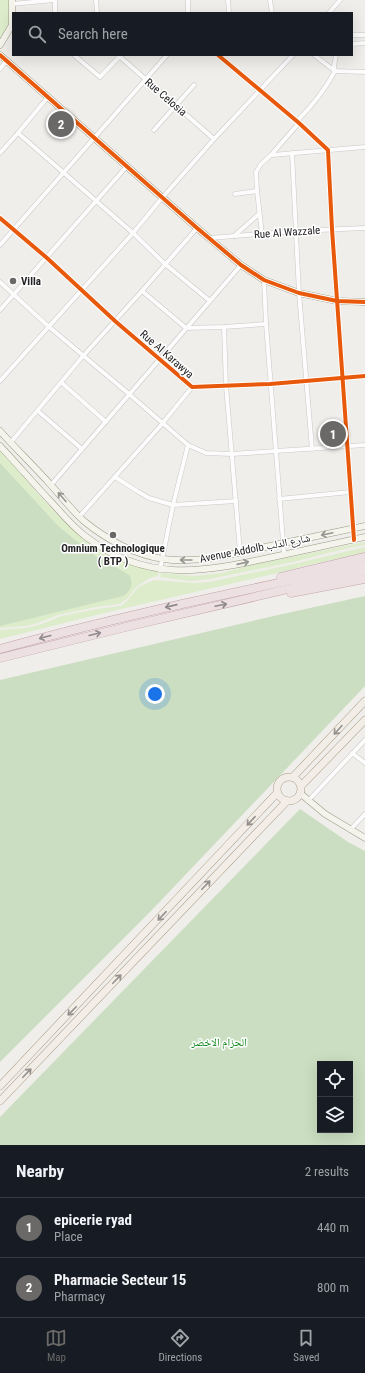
<!DOCTYPE html>
<html lang="en">
<head>
<meta charset="utf-8">
<style>
	:root { --surface:#171b24; --page:#20242c; --text:#f1f3f6; --muted:#9ea1a6; --line:#363941; --accent:#6a6968 }
	body { margin:0; font-family:"Roboto Condensed","Noto Naskh Arabic",sans-serif; background:var(--page); color:var(--text) }
	.controls { position:absolute; right:12px; bottom:12px; display:grid; overflow:hidden; border-radius:0px; box-shadow:0 4px 16px #0002 }
	.controls button { width:36px; height:36px; display:grid; place-items:center; padding:0; border:0; border-bottom:1px solid var(--line); background:var(--surface); color:var(--text); font:20px sans-serif }
	.you { position:absolute; left:155px; top:694px; width:14px; height:14px; margin:-10px; border:3px solid #fff; border-radius:50%; background:#1a73e8; box-shadow:0 0 0 6px #1a73e833 }
	.badge { display:grid; place-items:center; width:26px; height:26px; border-radius:50%; background:var(--accent); color:#fff; font-size:13px; font-weight:700 }
	.pin { position:absolute; translate:-50% -50%; border:2px solid #fff; box-shadow:0 1px 4px #0006 }
	.list { margin:0; padding:0; list-style:none }
	h2 { display:flex; justify-content:space-between; align-items:center; height:52px; margin:0; padding:0 16px; font-size:17px }
	h2 small { font-size:13px; font-weight:400; color:var(--muted) }
	.list li { display:grid; grid-template-columns:26px 1fr auto; gap:12px; align-items:center; box-sizing:border-box; height:60px; padding:0 16px; border-top:1px solid var(--line) }
	.list b { display:block; font-size:15px; white-space:nowrap }
	.list p { margin:0; font-size:13px; white-space:nowrap; color:var(--muted) }
	.list em { font-size:13px; font-style:normal; color:var(--muted) }
	.icon { flex:none; width:22px; height:22px; fill:none; stroke:currentColor; stroke-width:2; stroke-linecap:round; stroke-linejoin:round }
	.map { position:relative; flex:none; width:365px; height:1145px; overflow:hidden }
	.search { position:absolute; background:var(--surface); box-shadow:0 4px 16px #0002; left:12px; right:12px; top:12px; height:44px; display:flex; align-items:center; gap:10px; box-sizing:border-box; padding:0 14px; border-radius:0px; color:var(--muted); font-size:15px }
	.sheet { height:172px; background:var(--surface) }
	nav { display:flex; justify-content:space-around; align-items:center; box-sizing:border-box; height:56px; border-top:1px solid var(--line); background:var(--surface); font-size:11px; color:var(--muted) }
	nav a { display:grid; justify-items:center; gap:2px }
	nav .on { color:var(--accent) }
	.map>svg:first-child { display:block }
	.grass { fill:#ddeccb }
	.forest { fill:#cbdec1; fill-rule:evenodd }
	.lines { fill:none; stroke-linecap:round; stroke-linejoin:round }
	.street-casing { stroke:#c9c8c7; stroke-width:5 }
	.secondary-casing { stroke:#999a82; stroke-width:7 }
	.primary-casing { stroke:#a79c86; stroke-width:8 }
	.highway-casing { stroke:#c5a2ac; stroke-width:9 }
	.street { stroke:#fdfcfc; stroke-width:4 }
	.secondary { stroke:#f4f4ed; stroke-width:6 }
	.primary { stroke:#f3ede7; stroke-width:7 }
	.highway { stroke:#ece0e2; stroke-width:8 }
	.cycleway-casing { stroke:#fff; stroke-width:6 }
	.cycleway { stroke:#e8590c; stroke-width:4 }
	.oneway { stroke:#969692 }
	.oneway2 { stroke:#918a8c }
	.oneway3 { stroke:#95928e }
	.poi-dot { fill:#6a6968; stroke:#fff; stroke-width:1.5 }
	.labels { text-anchor:middle; stroke-width:3; stroke-linejoin:round; paint-order:stroke }
	.street-label { font-size:11px; fill:#222; stroke:#fff }
	.poi-label { font-size:11px; font-weight:bold; fill:#222; stroke:#fff; text-anchor:start }
	.park-label { font-size:11px; fill:#0c8416; stroke:#fff }
</style>
</head>
<body>
<div class="map">
<svg width="365" height="1145" viewBox="0 0 365 1145">
	<rect width="100%" height="100%" fill="#f0eeeb"/>
	<!-- grass -->
	<g class="grass">
		<polygon points="0,0 9,0 10,23 0,39"/>
		<path d="M0,450C49,505 82,556 159,572L158,576L150,578L136,587L127,599L119,604L96,607L58,615L38,623L26,626L0,628Z"/>
		<polygon points="365,542 365,545 348,548 293,562 210,579 190,581 160,577 161,573 194,576 222,573 251,565"/>
		<polygon points="365,547 365,553 309,565 286,571 117,610 0,639 0,630 26,628 42,624 61,616 97,609 121,606 127,601 138,587 154,580 194,583 209,582 294,564"/>
	</g>
	<!-- forest -->
	<g class="forest">
		<path d="M0,463L59,527L98,558H100L129,575C134,583 131,591 123,596L0,626Z"/>
		<polygon points="365,596 365,686 150,912 0,1062 0,680 278,615"/>
		<path d="M300,809L348,842L365,851V1145H0V1117ZM320,1064H350V1130H320Z"/>
	</g>
	<g class="lines">
		<!-- street casing -->
		<g class="street-casing">
			<g id="street">
				<polyline points="55,0 55,13"/>
				<polyline points="96,0 97,13"/>
				<polyline points="188,0 188,13"/>
				<polyline points="228,0 229,13"/>
				<polyline points="270,0 272,13"/>
				<polyline points="12,4 54,0"/>
				<polyline points="329,13 340,0"/>
				<polyline points="352,35 365,35"/>
				<polyline points="352,44 365,43"/>
				<polyline points="74,55 100,77 121,55"/>
				<polyline points="118,55 214,139"/>
				<polyline points="218,55 299,123 328,150 332,229 354,540"/>
				<polyline points="314,55 335,71 365,72"/>
				<polyline points="0,69 6,61"/>
				<path d="M297,121C312,106 325,90 335,71L334,66L336,55"/>
				<polyline points="154,130 194,85"/>
				<polyline points="18,133 133,233 165,264 210,301"/>
				<polyline points="0,153 18,133 48,97"/>
				<polyline points="292,153 299,293 312,449"/>
				<polyline points="272,155 365,147"/>
				<polyline points="235,194 257,191"/>
				<polyline points="0,218 47,258 115,321 192,387 270,384 365,376"/>
				<polyline points="262,234 257,191 256,172 261,164 271,155 299,123"/>
				<polyline points="234,236 259,214"/>
				<polyline points="210,238 297,231 365,228"/>
				<polyline points="0,245 167,55"/>
				<polyline points="264,280 266,324 284,554"/>
				<polyline points="0,282 48,326 129,394 188,445 206,453 232,454 365,445"/>
				<polyline points="142,291 186,328 224,327 266,324"/>
				<polyline points="0,310 127,166"/>
				<polyline points="224,327 226,386 240,552"/>
				<polyline points="0,381 133,233 162,198 214,139 293,55"/>
				<polyline points="62,383 106,422"/>
				<polyline points="38,411 82,449"/>
				<polyline points="11,442 83,356 142,291 197,228"/>
				<polyline points="115,477 137,491 149,498 173,505 236,501"/>
				<polyline points="51,485 241,265"/>
				<polyline points="279,499 350,492"/>
				<polyline points="79,517 162,424 192,387"/>
				<polyline points="160,570 173,505 188,445"/>
				<polyline points="352,753 365,763"/>
				<polyline points="308,801 365,740"/>
				<polyline points="350,830 365,814"/>
			</g>
		</g>
		<!-- secondary casing -->
		<g class="secondary-casing">
			<g id="secondary">
				<polyline points="0,45 12,25 12,0"/>
				<polyline points="0,55 197,228 241,265 264,280 299,293 337,301 365,302"/>
				<path d="M0,431C16,449 34,466 50,484C61,496 72,511 85,522C106,539 135,555 163,559C202,564 242,552 279,544C308,538 337,532 365,526"/>
				<path d="M0,446C18,465 35,485 53,504C63,515 73,527 85,536C147,584 203,572 273,557C304,550 334,544 365,537"/>
				<polyline points="301,794 325,814 365,838"/>
			</g>
		</g>
		<!-- primary casing -->
		<g class="primary-casing">
			<g id="primary">
				<circle cx="289" cy="789" r="12"/>
				<polyline points="293,777 365,701"/>
				<polyline points="301,786 365,720"/>
				<polyline points="0,1086 277,793"/>
				<polyline points="0,1101 287,801"/>
			</g>
		</g>
		<!-- highway casing -->
		<g class="highway-casing">
			<g id="highway">
				<polyline points="281,577 365,557"/>
				<polyline points="291,593 365,579"/>
				<path d="M0,649C121,616 243,590 365,565"/>
				<polyline points="0,658 130,626 365,571"/>
			</g>
		</g>
		<!-- street -->
		<use href="#street" class="street"/>
		<!-- secondary -->
		<use href="#secondary" class="secondary"/>
		<!-- primary -->
		<use href="#primary" class="primary"/>
		<!-- highway -->
		<use href="#highway" class="highway"/>
		<!-- cycleway casing -->
		<g class="cycleway-casing">
			<g id="cycleway">
				<polyline points="0,55 197,228 241,265 264,280 299,293 337,301 365,302"/>
				<polyline points="218,55 299,123 328,150 332,229 354,540"/>
				<polyline points="0,218 47,258 115,321 192,387 270,384 365,376"/>
			</g>
		</g>
		<!-- cycleway -->
		<use href="#cycleway" class="cycleway"/>
	</g>
	<!-- one-way arrows -->
	<defs><path id="oneway-shaft" d="M-6 0H5M1.5-3L5.5 0L1.5 3" fill="none" stroke-width="1.6" stroke-linecap="round" stroke-linejoin="round"/></defs>
	<g class="oneway">
		<use href="#oneway-shaft" transform="translate(62 497) rotate(-131)"/>
		<use href="#oneway-shaft" transform="translate(327 534) rotate(168)"/>
		<use href="#oneway-shaft" transform="translate(186 560) rotate(-180)"/>
		<use href="#oneway-shaft" transform="translate(243 563) rotate(-13)"/>
	</g>
	<g class="oneway2">
		<use href="#oneway-shaft" transform="translate(221 605) rotate(-12)"/>
		<use href="#oneway-shaft" transform="translate(171 606) rotate(167)"/>
		<use href="#oneway-shaft" transform="translate(95 634) rotate(-14)"/>
		<use href="#oneway-shaft" transform="translate(45 637) rotate(165)"/>
	</g>
	<g class="oneway3">
		<use href="#oneway-shaft" transform="translate(338 730) rotate(132)"/>
		<use href="#oneway-shaft" transform="translate(251 821) rotate(133)"/>
		<use href="#oneway-shaft" transform="translate(206 885) rotate(-46)"/>
		<use href="#oneway-shaft" transform="translate(162 916) rotate(133)"/>
		<use href="#oneway-shaft" transform="translate(117 979) rotate(-46)"/>
		<use href="#oneway-shaft" transform="translate(72 1011) rotate(134)"/>
		<use href="#oneway-shaft" transform="translate(27 1073) rotate(-46)"/>
	</g>
	<!-- markers -->
	<g class="poi-dot">
		<circle cx="13" cy="281" r="4"/>
		<circle cx="113" cy="535" r="4"/>
	</g>
	<g class="labels">
		<!-- street labels -->
		<g class="street-label">
			<text transform="translate(166 97) rotate(41)" y="4">Rue Celosia</text>
			<text transform="translate(287 232) rotate(-4)" y="4">Rue Al Wazzale</text>
			<text transform="translate(167 354) rotate(41)" y="4">Rue Al Karawya</text>
			<text transform="translate(255 548) rotate(-11)" y="4">Avenue Addolb شارع الدلب</text>
		</g>
		<!-- poi labels -->
		<g class="poi-label">
			<text x="21" y="285">Villa</text>
			<text x="113" y="552" text-anchor="middle">Omnium Technologique<tspan x="113" dy="13">( BTP )</tspan></text>
		</g>
		<!-- park labels -->
		<g class="park-label">
			<text x="219" y="1046">الحزام الاخضر</text>
		</g>
	</g>
</svg>
<div class="controls">
<button><svg class="icon" aria-label="locate" viewBox="0 0 24 24"><circle cx="12" cy="12" r="6"/><path d="M12 2v4M12 18v4M2 12h4M18 12h4"/></svg></button>
<button><svg class="icon" aria-label="layers" viewBox="0 0 24 24"><path d="M12 4l9 5-9 5-9-5zM3 14l9 5 9-5"/></svg></button>
</div>
<div class="you"></div>
<div class="pin badge" style="left:333px;top:434px">1</div>
<div class="pin badge" style="left:61px;top:124px">2</div>
<div class="search"><svg class="icon" aria-label="search" viewBox="0 0 24 24"><circle cx="10" cy="10" r="6"/><path d="M15 15l6 6"/></svg>Search here</div>
</div>
<section class="sheet">
<h2>Nearby<small>2 results</small></h2>
<ul class="list">
<li><span class="badge">1</span><div><b>epicerie ryad</b><p>Place</p></div><em>440 m</em></li>
<li><span class="badge">2</span><div><b>Pharmacie Secteur 15</b><p>Pharmacy</p></div><em>800 m</em></li>
</ul>
</section>
<nav>
<a class="on"><svg class="icon" aria-label="map" viewBox="0 0 24 24"><path d="M3 6l6-2 6 2 6-2v14l-6 2-6-2-6 2zM9 4v14M15 6v14"/></svg>Map</a>
<a><svg class="icon" aria-label="directions" viewBox="0 0 24 24"><path d="M12 3l9 9-9 9-9-9zM9 14v-3h6M13 9l2 2-2 2"/></svg>Directions</a>
<a><svg class="icon" aria-label="saved" viewBox="0 0 24 24"><path d="M7 4h10v16l-5-4-5 4z"/></svg>Saved</a>
</nav>
</body>
</html>
